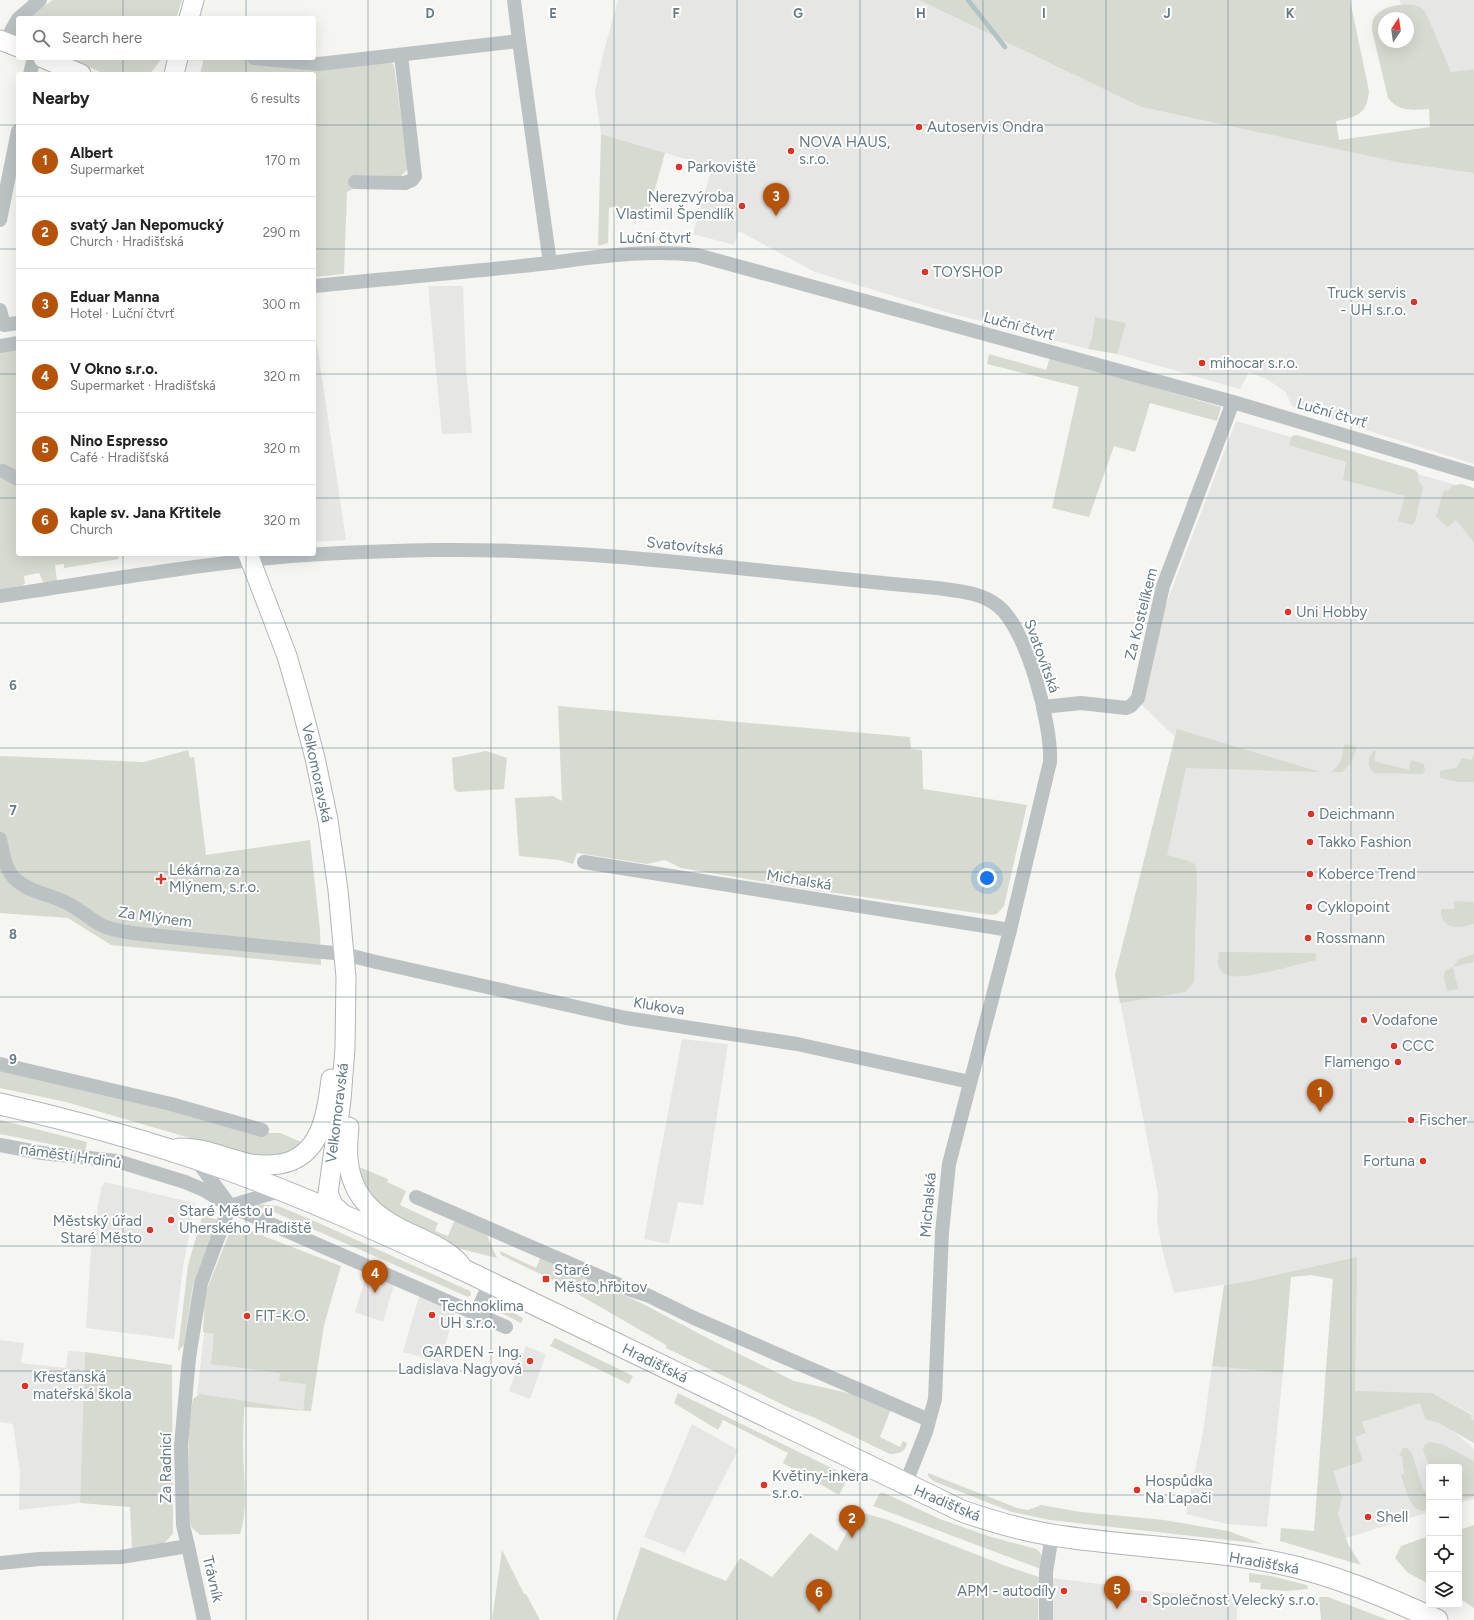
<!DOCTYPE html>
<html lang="en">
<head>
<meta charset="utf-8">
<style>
	:root { --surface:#fff; --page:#f2f2f2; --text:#222; --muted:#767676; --line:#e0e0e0; --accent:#b45309 }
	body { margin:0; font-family:Figtree,sans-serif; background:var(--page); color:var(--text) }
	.controls { position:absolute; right:12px; bottom:12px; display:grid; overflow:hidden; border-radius:4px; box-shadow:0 4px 16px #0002 }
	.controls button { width:36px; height:36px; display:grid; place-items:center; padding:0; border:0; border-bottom:1px solid var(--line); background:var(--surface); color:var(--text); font:20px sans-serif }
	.compass { position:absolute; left:1378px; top:12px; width:36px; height:36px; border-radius:50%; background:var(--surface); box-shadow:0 4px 16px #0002; rotate:13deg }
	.you { position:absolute; left:987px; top:878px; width:14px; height:14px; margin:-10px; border:3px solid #fff; border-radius:50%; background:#1a73e8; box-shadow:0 0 0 6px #1a73e833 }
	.badge { display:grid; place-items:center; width:26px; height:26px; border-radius:50%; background:var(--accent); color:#fff; font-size:13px; font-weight:700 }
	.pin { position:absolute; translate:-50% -33px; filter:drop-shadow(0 1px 2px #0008) }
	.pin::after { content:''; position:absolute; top:21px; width:14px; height:12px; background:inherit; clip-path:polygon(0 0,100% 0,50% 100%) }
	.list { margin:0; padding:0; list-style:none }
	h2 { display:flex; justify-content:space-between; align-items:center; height:52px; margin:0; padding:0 16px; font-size:17px }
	h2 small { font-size:13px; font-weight:400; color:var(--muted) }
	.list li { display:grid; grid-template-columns:26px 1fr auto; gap:12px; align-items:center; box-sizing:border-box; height:72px; padding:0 16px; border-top:1px solid var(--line) }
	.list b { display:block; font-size:15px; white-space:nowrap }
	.list p { margin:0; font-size:13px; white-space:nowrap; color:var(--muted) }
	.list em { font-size:13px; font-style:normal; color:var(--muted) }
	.icon { flex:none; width:22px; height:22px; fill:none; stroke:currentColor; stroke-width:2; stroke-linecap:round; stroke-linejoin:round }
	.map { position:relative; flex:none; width:1474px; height:1620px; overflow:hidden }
	.search { position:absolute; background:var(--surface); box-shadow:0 4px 16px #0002; left:16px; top:16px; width:300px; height:44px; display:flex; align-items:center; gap:10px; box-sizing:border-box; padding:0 14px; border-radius:4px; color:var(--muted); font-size:15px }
	.panel { position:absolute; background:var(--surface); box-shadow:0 4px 16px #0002; left:16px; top:72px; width:300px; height:484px; border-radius:4px }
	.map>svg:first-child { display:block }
	.built { fill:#e6e6e5 }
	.green { fill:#d6dad1; fill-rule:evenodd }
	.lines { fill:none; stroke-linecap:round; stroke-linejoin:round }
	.stream { stroke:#b3c3c5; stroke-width:4.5 }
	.secondary-casing { stroke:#afb6b9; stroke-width:21 }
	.primary-casing { stroke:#b0b6b9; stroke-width:23 }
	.street { stroke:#bcc2c4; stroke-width:14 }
	.secondary { stroke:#fff; stroke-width:19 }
	.primary { stroke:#fff; stroke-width:21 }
	.grid { fill:none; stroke:#657a82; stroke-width:1; stroke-opacity:0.55 }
	.poi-dot { fill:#e03327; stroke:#fff; stroke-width:1.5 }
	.labels { text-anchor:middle; stroke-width:4; stroke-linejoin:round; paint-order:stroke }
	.poi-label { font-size:15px; fill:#657a82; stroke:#fff; text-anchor:start }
	.street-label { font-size:15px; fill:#657a82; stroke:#fff }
	.grid-label { font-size:13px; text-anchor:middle; font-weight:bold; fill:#657a82; stroke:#fff; stroke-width:4; stroke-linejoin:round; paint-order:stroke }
</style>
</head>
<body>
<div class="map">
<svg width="1474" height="1620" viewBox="0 0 1474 1620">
	<rect width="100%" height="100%" fill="#f5f5f2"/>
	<!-- built -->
	<g class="built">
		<polygon points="618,0 919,0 1141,107 1401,163 1474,173 1474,464 1293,407 1286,394 1287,393 1268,380 1249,372 1240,389 1117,354 1125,323 1095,317 1092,338 1088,349 946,312 815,272 739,231 734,245 693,234 712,167 601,134 595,92 603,54"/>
		<polygon points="1399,0 1474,0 1474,164 1408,18"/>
		<polygon points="428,286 463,286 466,368 472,433 442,434"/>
		<polygon points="314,324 346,540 314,542"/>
		<polygon points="1236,421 1456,485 1461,484 1474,488 1474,1420 1471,1418 1472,1414 1432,1393 1324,1392 1333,1278 1311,1275 1246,1281 1174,1293 1163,1253 1157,1220 1158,1194 1115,975 1175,737 1142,705 1162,615"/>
		<polygon points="682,1039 728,1044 703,1205 678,1202 669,1244 644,1239"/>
		<polygon points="105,1182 195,1203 183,1267 174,1339 86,1328 91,1249 101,1188"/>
		<polygon points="368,1270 395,1281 383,1322 355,1312"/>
		<polygon points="210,1281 306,1384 303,1410 197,1395"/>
		<polygon points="420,1293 456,1308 440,1362 403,1352"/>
		<polygon points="0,1340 24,1343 21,1363 66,1368 68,1351 85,1352 80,1503 19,1510 20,1471 13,1424 0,1422"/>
		<polygon points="526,1346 546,1354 530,1399 509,1391"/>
		<polygon points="1212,1366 1283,1373 1267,1527 1227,1524 1186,1514 1203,1432"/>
		<polygon points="1420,1403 1474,1449 1474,1499 1459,1503 1459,1467 1429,1467 1429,1512 1340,1540 1324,1467 1336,1430"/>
		<polygon points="692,1424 738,1450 685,1553 644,1537"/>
		<polygon points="1052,1578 1130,1588 1130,1590 1237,1598 1237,1620 1052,1620"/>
	</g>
	<!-- green -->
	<g class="green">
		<polygon points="53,0 182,0 176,18 30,18 36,11"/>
		<path d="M919,0H1350L1369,91C1367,114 1357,117 1336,121L1339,140L1430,127L1429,109C1412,110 1399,112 1388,98L1372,30C1372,25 1372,19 1376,15C1386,4 1415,0 1425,11L1451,72L1474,69V173L1401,163L1141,107ZM1384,18H1408V42H1384Z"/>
		<polygon points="71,58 162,58 150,74 104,74"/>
		<polygon points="204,58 389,61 394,65 408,169 401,176 355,175 355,188 347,192 344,274 314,277 314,74 200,74"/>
		<polygon points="601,134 665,153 648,214 613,207 609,208 608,243 598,246"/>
		<polygon points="1095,317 1126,323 1117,354 1088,349 1092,338"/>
		<polygon points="18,345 18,554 126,554 118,556 119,559 64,568 64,564 55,565 57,581 43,582 39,573 24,576 25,583 22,586 0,589 0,348"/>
		<polygon points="989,354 1046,370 1050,357 1221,407 1217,421 1150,403 1135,452 1114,446 1089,517 1052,508 1079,387 987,364"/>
		<polygon points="1297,435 1415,470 1418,473 1419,481 1423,487 1415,522 1412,525 1398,521 1405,496 1343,480 1346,462 1289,445 1292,436"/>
		<polygon points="1461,484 1474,488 1474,542 1456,520 1448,527 1436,517 1444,490 1448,491 1452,486"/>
		<polygon points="558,706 910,737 911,749 922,750 923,789 1027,805 1004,906 997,914 991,915 814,890 681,868 665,860 647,864 577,853 573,864 559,860 519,856 515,798 553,796 562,801"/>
		<polygon points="1177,729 1320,772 1186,768 1167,855 1189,861 1196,865 1197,879 1194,982 1185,992 1120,1003 1115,975"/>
		<polygon points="1345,744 1357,747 1351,763 1342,772 1331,772 1340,763"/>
		<polygon points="188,750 190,758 194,757 206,855 310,840 320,930 321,965 111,945 68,918 0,913 0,756 144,762"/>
		<polygon points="486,751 507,758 504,789 458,792 454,789 452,758"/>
		<path d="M1374,751H1376L1374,761L1409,770L1411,760L1424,764L1425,771L1422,774L1374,773C1367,768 1367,756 1374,751Z"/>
		<polygon points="1474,754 1474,782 1459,782 1440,778 1440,771 1456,768 1462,758 1472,760"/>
		<path d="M1454,901L1474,902V924C1464,926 1451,931 1444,921C1441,917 1440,913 1442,909H1454Z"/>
		<path d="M1219,952L1315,953L1316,960C1298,964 1238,983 1225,974C1216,969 1218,960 1219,952Z"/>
		<polygon points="1474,954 1474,962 1453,967 1458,989 1447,991 1444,978 1445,971 1453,967 1459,959"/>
		<polygon points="0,1068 167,1107 254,1133 280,1133 306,1144 292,1155 266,1160 66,1102 0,1088"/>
		<polygon points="0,1120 87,1142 85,1151 0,1134"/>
		<polygon points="359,1167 388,1179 387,1182 406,1191 400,1205 438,1223 435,1231 448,1236 454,1222 457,1221 486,1233 497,1258 457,1248 384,1211 366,1190 358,1168"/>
		<polygon points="258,1204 278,1206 312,1220 470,1291 471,1295 468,1297 267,1209 258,1208"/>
		<polygon points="203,1214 218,1220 193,1284 184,1345 178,1351 188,1265"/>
		<path d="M233,1224L341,1266L324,1325L311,1411C289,1410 267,1408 244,1407C244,1420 243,1432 243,1445C243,1472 249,1508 240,1534L200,1535L192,1528L190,1523C190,1482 185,1439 193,1399L200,1394L303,1410L306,1384L279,1381L280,1373L211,1364L214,1334L203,1332L205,1294Z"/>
		<path d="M500,1251L536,1268L541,1256L643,1304L715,1342L794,1381L862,1396L891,1409L880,1437L900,1447L903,1441L907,1443C906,1452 898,1454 890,1454L813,1417L794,1410L666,1348V1345L557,1282L501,1255Z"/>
		<polygon points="1357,1257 1355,1391 1432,1393 1472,1415 1471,1418 1474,1420 1474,1443 1439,1423 1425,1419 1420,1403 1362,1422 1366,1433 1355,1437 1363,1461 1333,1471 1342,1498 1338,1514 1348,1544 1361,1565 1280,1541 1281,1528 1314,1531 1333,1279 1311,1275 1291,1277 1283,1373 1212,1366 1224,1285 1254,1280"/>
		<polygon points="495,1303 523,1318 521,1323 492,1308"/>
		<polygon points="555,1338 633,1376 629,1384 550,1346"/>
		<path d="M85,1352L172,1365L173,1533C162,1550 149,1548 132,1550L130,1507L80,1503Z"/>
		<polygon points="678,1393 844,1474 848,1478 839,1495 783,1463 788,1453 723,1420 718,1430 674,1403"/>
		<polygon points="1430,1442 1442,1444 1474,1461 1474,1496 1459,1501 1459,1467 1430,1467 1423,1451 1424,1446"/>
		<path d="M1403,1448H1407L1412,1454L1423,1489L1429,1496V1510C1410,1516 1406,1489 1401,1475L1404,1473L1402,1456H1399Z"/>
		<polygon points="928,1473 1017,1508 1028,1510 1041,1505 1081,1512 1164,1520 1228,1531 1263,1544 1050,1520 1012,1512 933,1481 928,1476"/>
		<path d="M880,1493H884L940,1519L988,1536L1036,1549C1044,1554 1042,1561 1041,1569L873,1506Z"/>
		<polygon points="860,1512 888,1520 1006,1566 1039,1577 1038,1620 616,1620 641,1547 726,1581 740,1558 772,1577 810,1533 837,1551 856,1515"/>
		<polygon points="1474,1525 1474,1608 1459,1598 1459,1530"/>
		<polygon points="1429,1536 1429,1584 1408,1573 1395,1558 1401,1546"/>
		<polygon points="502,1550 524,1594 526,1594 540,1620 492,1620"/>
		<polygon points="1249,1573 1271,1576 1307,1585 1308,1589 1286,1591 1260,1589 1261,1583 1249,1582"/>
		<polygon points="1319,1597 1328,1597 1388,1620 1321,1620"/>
	</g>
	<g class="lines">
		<!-- stream -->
		<polyline class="stream" points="968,0 1005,47"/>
		<!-- secondary casing -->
		<g class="secondary-casing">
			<g id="secondary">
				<polyline points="189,18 194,0"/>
				<polyline points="0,40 18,47"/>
				<polyline points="43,58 81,74"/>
				<polyline points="174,74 178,58"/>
				<polyline points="248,554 287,656 300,701 315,758 328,820 338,890 346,977 345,1048 341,1100 328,1193 333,1205 346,1217"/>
				<path d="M349,1127C348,1137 347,1148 348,1158C351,1201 380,1220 416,1236C432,1244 448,1250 460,1264"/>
				<path d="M179,1148C203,1147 224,1158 247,1163C257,1166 270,1165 280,1164C321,1157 327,1114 331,1079"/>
			</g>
		</g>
		<!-- primary casing -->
		<g class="primary-casing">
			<path id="primary" d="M0,1104C74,1121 146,1141 218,1166C303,1196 386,1234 468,1272L962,1511C991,1521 1021,1530 1052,1535C1127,1547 1204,1548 1278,1563C1333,1574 1386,1597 1437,1620"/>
		</g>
		<!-- street -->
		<g class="street">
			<polyline points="514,0 519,41"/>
			<polyline points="19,18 40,0"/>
			<polyline points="5,42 18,19"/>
			<polyline points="254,58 319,64 519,41 550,263"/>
			<polyline points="30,74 34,58"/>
			<polyline points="355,182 405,183 412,180 415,176 401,55"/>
			<polyline points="0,220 18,131"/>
			<path d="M314,286C392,278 471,272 549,263C598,257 647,249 697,255L1233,402L1474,474"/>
			<polyline points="0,310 4,325 18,323"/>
			<polyline points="0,346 18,343"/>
			<polyline points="3,471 18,479"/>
			<path d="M0,596C94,582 187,566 281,557C333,552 386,551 437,550C605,548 771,574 937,588C958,591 981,592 998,606C1027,629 1052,725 1050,762L1010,930L949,1164L942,1232L935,1399L926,1432L905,1485"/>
			<polyline points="1043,707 1081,703 1126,708 1131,706 1138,698 1163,586 1233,402"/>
			<path d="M0,839C3,853 5,869 15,879C29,892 48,894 65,902C78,908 89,918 101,925C113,931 127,932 140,934L344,954L376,962L626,1018L797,1044L970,1082"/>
			<polyline points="584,862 1010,930"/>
			<polyline points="0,1064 171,1104 262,1130"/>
			<polyline points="0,1145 42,1153 117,1161 185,1182 204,1190 230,1206 506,1327"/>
			<polyline points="195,1158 228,1203"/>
			<polyline points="416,1197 631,1290 647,1295 694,1318 929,1420"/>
			<polyline points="230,1206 282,1190"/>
			<polyline points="476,1313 490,1283"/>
			<polyline points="188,1546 204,1620"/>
			<polyline points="0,1563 39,1559 121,1557 188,1546 183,1525 181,1445 189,1358 201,1283 230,1206"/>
			<polyline points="1046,1620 1046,1572 1052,1535"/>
		</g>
		<!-- secondary -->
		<use href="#secondary" class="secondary"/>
		<!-- primary -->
		<use href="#primary" class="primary"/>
	</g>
	<!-- grid -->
	<path class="grid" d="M123,0V18M246,0V18M368,0V1620M491,0V1620M614,0V1620M737,0V1620M860,0V1620M983,0V1620M1106,0V1620M1228,0V1620M1351,0V1620M123,58V74M246,58V74M0,125H18M314,125H1474M0,249H18M314,249H1474M0,374H18M314,374H1474M0,498H18M314,498H1474M123,554V1620M246,554V1620M0,623H1474M0,748H1474M0,872H1474M0,997H1474M0,1122H1474M0,1246H1474M0,1371H1474M0,1495H1429M1459,1495H1474"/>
	<!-- markers -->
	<g class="poi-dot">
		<circle cx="919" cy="127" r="4"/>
		<circle cx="791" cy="151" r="4"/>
		<circle cx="679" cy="167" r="4"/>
		<circle cx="742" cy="206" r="4"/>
		<circle cx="925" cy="272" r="4"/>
		<circle cx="1414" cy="302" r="4"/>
		<circle cx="1202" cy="363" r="4"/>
		<circle cx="1288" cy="612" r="4"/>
		<circle cx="1311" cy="814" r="4"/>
		<circle cx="1310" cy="842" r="4"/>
		<circle cx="1310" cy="874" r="4"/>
		<path d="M159 873h4v4h4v4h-4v4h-4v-4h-4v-4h4z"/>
		<circle cx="1309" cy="907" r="4"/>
		<circle cx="1308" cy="938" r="4"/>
		<circle cx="1364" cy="1020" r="4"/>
		<circle cx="1394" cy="1046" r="4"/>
		<circle cx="1398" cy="1062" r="4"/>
		<circle cx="1411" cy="1120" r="4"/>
		<circle cx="1423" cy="1161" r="4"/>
		<circle cx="171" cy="1220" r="4"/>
		<circle cx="150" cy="1230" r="4"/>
		<rect x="542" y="1275" width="8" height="8" rx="2"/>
		<circle cx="432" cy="1315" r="4"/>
		<circle cx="247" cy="1316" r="4"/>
		<circle cx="530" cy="1361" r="4"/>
		<circle cx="25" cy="1386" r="4"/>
		<circle cx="764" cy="1485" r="4"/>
		<circle cx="1137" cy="1490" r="4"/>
		<circle cx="1368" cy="1517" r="4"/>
		<circle cx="1064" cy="1591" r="4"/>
		<circle cx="1144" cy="1600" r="4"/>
	</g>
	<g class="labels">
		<!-- poi labels -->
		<g class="poi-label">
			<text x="927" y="132">Autoservis Ondra</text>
			<text x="799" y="147">NOVA HAUS,<tspan x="799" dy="17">s.r.o.</tspan></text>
			<text x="687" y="172">Parkoviště</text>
			<text x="734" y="202" text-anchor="end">Nerezvýroba<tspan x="734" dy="17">Vlastimil Špendlík</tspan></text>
			<text x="933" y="277">TOYSHOP</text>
			<text x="1406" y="298" text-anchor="end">Truck servis<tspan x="1406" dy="17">- UH s.r.o.</tspan></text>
			<text x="1210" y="368">mihocar s.r.o.</text>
			<text x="1296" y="617">Uni Hobby</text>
			<text x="1319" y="819">Deichmann</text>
			<text x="1318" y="847">Takko Fashion</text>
			<text x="169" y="875">Lékárna za<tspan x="169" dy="17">Mlýnem, s.r.o.</tspan></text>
			<text x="1318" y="879">Koberce Trend</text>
			<text x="1317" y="912">Cyklopoint</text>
			<text x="1316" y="943">Rossmann</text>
			<text x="1372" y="1025">Vodafone</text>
			<text x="1402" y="1051">CCC</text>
			<text x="1390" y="1067" text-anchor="end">Flamengo</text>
			<text x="1419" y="1125">Fischer</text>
			<text x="1415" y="1166" text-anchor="end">Fortuna</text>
			<text x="179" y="1216">Staré Město u<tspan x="179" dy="17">Uherského Hradiště</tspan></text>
			<text x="142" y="1226" text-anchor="end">Městský úřad<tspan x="142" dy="17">Staré Město</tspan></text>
			<text x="554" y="1275">Staré<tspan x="554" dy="17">Město,hřbitov</tspan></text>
			<text x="440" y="1311">Technoklima<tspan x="440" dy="17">UH s.r.o.</tspan></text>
			<text x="255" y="1321">FIT-K.O.</text>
			<text x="522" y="1357" text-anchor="end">GARDEN - Ing.<tspan x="522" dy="17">Ladislava Nagyová</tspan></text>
			<text x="33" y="1382">Křesťanská<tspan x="33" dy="17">mateřská škola</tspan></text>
			<text x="772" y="1481">Květiny-inkera<tspan x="772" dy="17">s.r.o.</tspan></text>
			<text x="1145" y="1486">Hospůdka<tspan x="1145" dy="17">Na Lapači</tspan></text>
			<text x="1376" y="1522">Shell</text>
			<text x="1056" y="1596" text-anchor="end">APM - autodíly</text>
			<text x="1152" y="1605">Společnost Velecký s.r.o.</text>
		</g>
		<!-- street labels -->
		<g class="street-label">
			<text x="655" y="243">Luční čtvrť</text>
			<text transform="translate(1019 326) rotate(15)" y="5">Luční čtvrť</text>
			<text transform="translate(1332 413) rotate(16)" y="5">Luční čtvrť</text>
			<text transform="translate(685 546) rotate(6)" y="5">Svatovítská</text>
			<text transform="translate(1141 614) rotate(-76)" y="5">Za Kostelíkem</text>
			<text transform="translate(1042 656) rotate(70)" y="5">Svatovítská</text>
			<text transform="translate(317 773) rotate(78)" y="5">Velkomoravská</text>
			<text transform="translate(799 880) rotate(9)" y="5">Michalská</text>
			<text transform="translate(155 917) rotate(8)" y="5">Za Mlýnem</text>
			<text transform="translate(659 1006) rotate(9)" y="5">Klukova</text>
			<text transform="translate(337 1113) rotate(-83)" y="5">Velkomoravská</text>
			<text transform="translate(71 1156) rotate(8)" y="5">náměstí Hrdinů</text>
			<text transform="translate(928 1205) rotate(-85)" y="5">Michalská</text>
			<text transform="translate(655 1363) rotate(26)" y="5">Hradišťská</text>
			<text transform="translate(166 1468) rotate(-90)" y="5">Za Radnicí</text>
			<text transform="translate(947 1503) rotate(23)" y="5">Hradišťská</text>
			<text transform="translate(1264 1563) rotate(10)" y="5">Hradišťská</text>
			<text transform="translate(213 1579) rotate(77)" y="5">Trávník</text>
		</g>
	</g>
	<g class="grid-label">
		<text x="430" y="18">D</text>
		<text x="553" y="18">E</text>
		<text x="676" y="18">F</text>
		<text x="798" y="18">G</text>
		<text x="921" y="18">H</text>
		<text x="1044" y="18">I</text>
		<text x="1167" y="18">J</text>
		<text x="1290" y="18">K</text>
		<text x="13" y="690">6</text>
		<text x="13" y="815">7</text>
		<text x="13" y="939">8</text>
		<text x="13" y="1064">9</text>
	</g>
</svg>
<div class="controls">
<button>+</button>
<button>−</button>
<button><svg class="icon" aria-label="locate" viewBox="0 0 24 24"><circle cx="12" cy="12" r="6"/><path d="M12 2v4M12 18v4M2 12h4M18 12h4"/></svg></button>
<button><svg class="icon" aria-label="layers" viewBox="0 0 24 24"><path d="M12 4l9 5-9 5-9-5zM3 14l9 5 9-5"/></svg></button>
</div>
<svg class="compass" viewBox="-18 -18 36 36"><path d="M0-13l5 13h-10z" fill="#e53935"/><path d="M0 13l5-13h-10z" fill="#767676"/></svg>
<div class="you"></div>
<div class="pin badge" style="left:1320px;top:1112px">1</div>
<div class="pin badge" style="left:852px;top:1538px">2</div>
<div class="pin badge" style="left:776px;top:216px">3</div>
<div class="pin badge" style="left:375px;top:1293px">4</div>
<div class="pin badge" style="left:1117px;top:1609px">5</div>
<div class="pin badge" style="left:819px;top:1612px">6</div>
<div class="search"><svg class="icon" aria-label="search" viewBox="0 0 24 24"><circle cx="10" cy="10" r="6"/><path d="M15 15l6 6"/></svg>Search here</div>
<section class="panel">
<h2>Nearby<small>6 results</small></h2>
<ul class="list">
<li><span class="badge">1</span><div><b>Albert</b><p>Supermarket</p></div><em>170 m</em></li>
<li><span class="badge">2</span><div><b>svatý Jan Nepomucký</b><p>Church · Hradišťská</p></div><em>290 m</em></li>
<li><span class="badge">3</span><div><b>Eduar Manna</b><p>Hotel · Luční čtvrť</p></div><em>300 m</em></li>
<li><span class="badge">4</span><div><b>V Okno s.r.o.</b><p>Supermarket · Hradišťská</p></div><em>320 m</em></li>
<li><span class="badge">5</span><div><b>Nino Espresso</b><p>Café · Hradišťská</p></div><em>320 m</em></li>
<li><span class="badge">6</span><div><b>kaple sv. Jana Křtitele</b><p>Church</p></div><em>320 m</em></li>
</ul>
</section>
</div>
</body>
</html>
